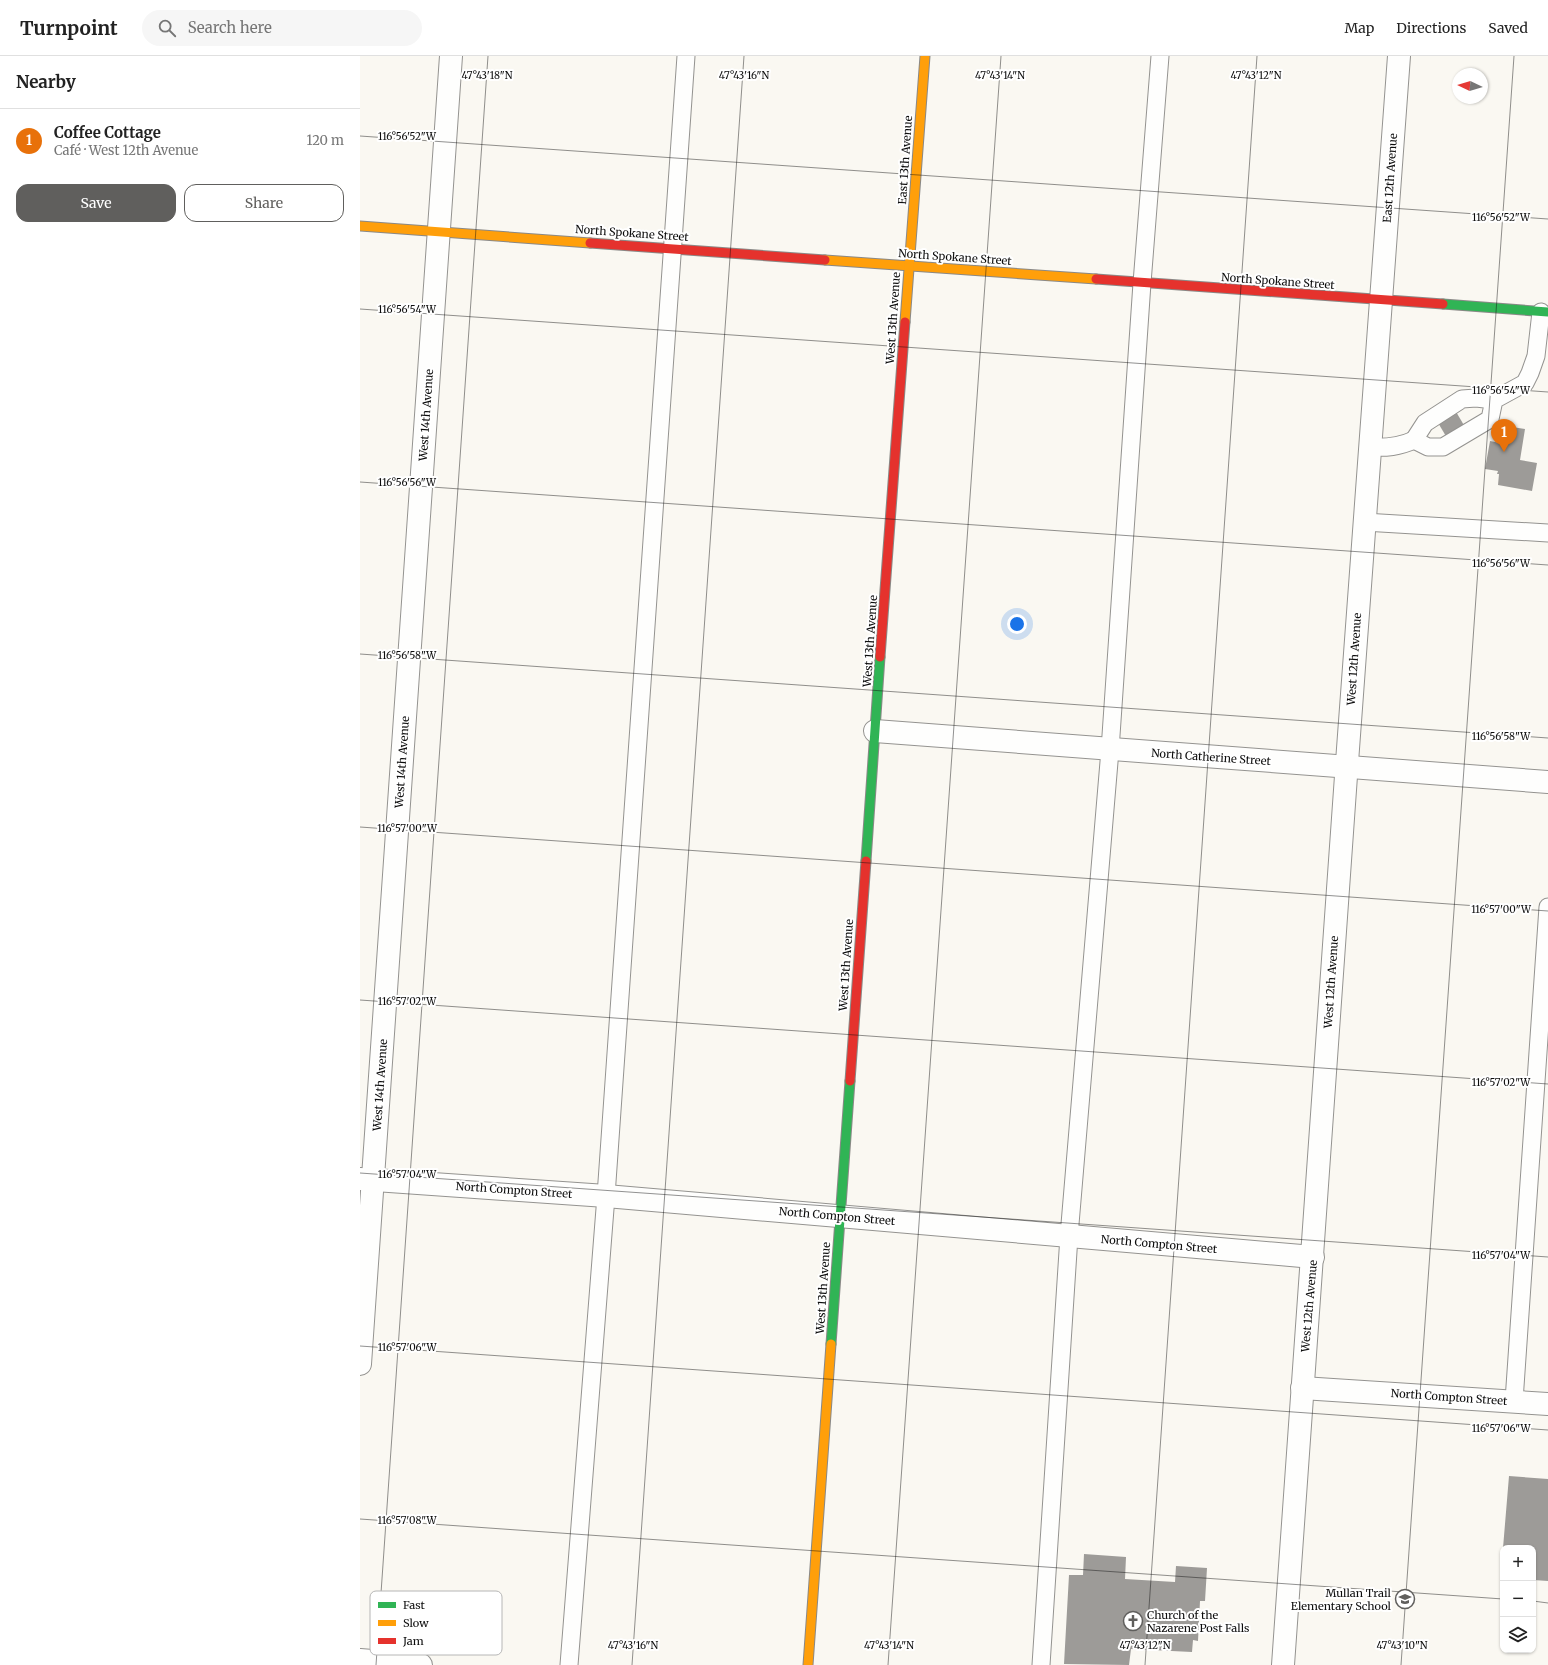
<!DOCTYPE html>
<html lang="en">
<head>
<meta charset="utf-8">
<style>
	:root { --surface:#fff; --page:#f6f6f6; --text:#222; --muted:#767676; --line:#e0e0e0; --accent:#605f5d }
	body { margin:0; font-family:Merriweather,serif; background:var(--page); color:var(--text) }
	.controls { position:absolute; right:12px; bottom:12px; display:grid; overflow:hidden; border-radius:8px; box-shadow:0 1px 3px #0004 }
	.controls button { width:36px; height:36px; display:grid; place-items:center; padding:0; border:0; border-bottom:1px solid var(--line); background:var(--surface); color:var(--text); font:20px sans-serif }
	.compass { position:absolute; left:1092px; top:12px; width:36px; height:36px; border-radius:50%; background:var(--surface); box-shadow:0 1px 3px #0004; rotate:274deg }
	.you { position:absolute; left:657px; top:568px; width:14px; height:14px; margin:-10px; border:3px solid #fff; border-radius:50%; background:#1a73e8; box-shadow:0 0 0 6px #1a73e833 }
	.badge { display:grid; place-items:center; width:26px; height:26px; border-radius:50%; background:var(--accent); color:#fff; font-size:13px; font-weight:700 }
	.pin { position:absolute; translate:-50% -33px; filter:drop-shadow(0 1px 2px #0008) }
	.pin::after { content:''; position:absolute; top:21px; width:14px; height:12px; background:inherit; clip-path:polygon(0 0,100% 0,50% 100%) }
	.list { margin:0; padding:0; list-style:none }
	h2 { display:flex; justify-content:space-between; align-items:center; height:52px; margin:0; padding:0 16px; font-size:17px }
	h2 small { font-size:13px; font-weight:400; color:var(--muted) }
	.list li { display:grid; grid-template-columns:26px 1fr auto; gap:12px; align-items:center; box-sizing:border-box; height:64px; padding:0 16px; border-top:1px solid var(--line) }
	.list b { display:block; font-size:15px; white-space:nowrap }
	.list p { margin:0; font-size:13px; white-space:nowrap; color:var(--muted) }
	.list em { font-size:13px; font-style:normal; color:var(--muted) }
	.actions { display:flex; gap:8px; padding:12px 16px }
	.actions a { flex:1; padding:9px 0; border:1px solid var(--accent); border-radius:12px; text-align:center; font-size:14px; color:var(--accent) }
	.actions .main { background:var(--accent); color:#fff }
	.icon { flex:none; width:22px; height:22px; fill:none; stroke:currentColor; stroke-width:2; stroke-linecap:round; stroke-linejoin:round }
	.map { position:relative; flex:none; width:1188px; height:1609px; overflow:hidden }
	header { display:flex; align-items:center; gap:24px; box-sizing:border-box; height:56px; padding:0 20px; background:var(--surface); border-bottom:1px solid var(--line) }
	header strong { font-size:19px }
	nav { display:flex; gap:22px; margin-inline-start:auto; font-size:14px }
	.search { width:280px; height:36px; background:var(--page); display:flex; align-items:center; gap:10px; box-sizing:border-box; padding:0 14px; border-radius:22px; color:var(--muted); font-size:15px }
	main { display:flex }
	aside { flex:1; background:var(--surface) }
	.map>svg:first-child { display:block }
	.building { fill:#9d9b98 }
	.lines { fill:none; stroke-linecap:round; stroke-linejoin:round }
	.lane-casing { stroke:#949390; stroke-width:19 }
	.street-casing { stroke:#949390; stroke-width:24 }
	.fast-casing { stroke:#8a8987; stroke-width:11 }
	.slow-casing { stroke:#8a8987; stroke-width:11 }
	.jam-casing { stroke:#8a8987; stroke-width:11 }
	.lane { stroke:#fefefd; stroke-width:17 }
	.street { stroke:#fefefd; stroke-width:22 }
	.fast { stroke:#30b455; stroke-width:9 }
	.slow { stroke:#ff9f0a; stroke-width:9 }
	.jam { stroke:#e5322d; stroke-width:9 }
	.ticks { fill:none; stroke:#0d0d0d; stroke-width:1; stroke-opacity:0.45 }
	.labels { text-anchor:middle; stroke-width:4; stroke-linejoin:round; paint-order:stroke }
	.street-label { font-size:11px; fill:#0d0d0d; stroke:#fff }
	.poi-label { font-size:11px; fill:#0d0d0d; stroke:#fff; text-anchor:end }
	.key { fill:#fff; stroke:#b6b6b6; stroke-width:1 }
	.key-label { font-size:11px; fill:#0d0d0d }
	.ticks-label { font-size:10px; text-anchor:middle; fill:#0d0d0d; stroke:#fff; stroke-width:4; stroke-linejoin:round; paint-order:stroke }
</style>
</head>
<body>
<header>
<strong>Turnpoint</strong>
<div class="search"><svg class="icon" aria-label="search" viewBox="0 0 24 24"><circle cx="10" cy="10" r="6"/><path d="M15 15l6 6"/></svg>Search here</div>
<nav><a>Map</a><a>Directions</a><a>Saved</a></nav>
</header>
<main>
<aside>
<h2>Nearby<small></small></h2>
<ul class="list">
<li><span class="badge" style="background:#e8710a">1</span><div><b>Coffee Cottage</b><p>Café · West 12th Avenue</p></div><em>120 m</em></li>
</ul>
<div class="actions"><a class="main">Save</a><a>Share</a></div>
</aside>
<div class="map">
<svg width="1188" height="1609" viewBox="0 0 1188 1609">
	<rect width="100%" height="100%" fill="#faf8f2"/>
	<!-- building -->
	<g class="building">
		<polygon points="1095,354 1105,371 1087,382 1077,365"/>
		<polygon points="1152,371 1165,373 1160,404 1177,407 1172,435 1138,429 1139,418 1137,418 1138,415 1125,413 1130,385 1140,387 1142,377 1151,378"/>
		<polygon points="1149,1420 1188,1423 1188,1525 1173,1524 1173,1492 1143,1492"/>
		<polygon points="724,1498 766,1501 765,1523 815,1526 816,1510 847,1512 845,1545 840,1545 838,1585 833,1584 832,1596 771,1593 769,1609 704,1608 709,1519 723,1519"/>
	</g>
	<g class="lines">
		<!-- lane casing -->
		<g class="lane-casing">
			<g id="lane">
				<polyline points="1134,344 1130,363 1083,391 1068,391 1054,384 1065,367 1102,343 1116,342 1134,344 1165,327 1170,317 1176,300 1181,256"/>
				<path d="M1010,391C1026,392 1039,391 1054,384"/>
				<polyline points="1004,466 1188,477"/>
				<polyline points="1154,1345 1188,851"/>
				<polyline points="209,1609 246,1140 326,0"/>
				<polyline points="681,1609 709,1180 750,694 782,227 800,0"/>
			</g>
		</g>
		<!-- street casing -->
		<g class="street-casing">
			<g id="street">
				<path d="M515,675C739,693 964,708 1188,726"/>
				<polyline points="0,1123 246,1140 953,1201"/>
				<polyline points="0,1308 91,0"/>
				<polyline points="942,1332 1188,1348"/>
				<polyline points="0,1604 61,1609"/>
				<path d="M923,1609C960,1073 999,536 1039,0"/>
			</g>
		</g>
		<!-- fast casing -->
		<g class="fast-casing">
			<g id="fast">
				<polyline points="1083,248 1188,256"/>
				<polyline points="506,805 520,601"/>
				<polyline points="471,1288 490,1025"/>
			</g>
		</g>
		<!-- slow casing -->
		<g class="slow-casing">
			<g id="slow">
				<polyline points="0,170 230,187"/>
				<polyline points="465,204 736,223"/>
				<polyline points="545,266 565,0"/>
				<polyline points="448,1609 471,1288"/>
			</g>
		</g>
		<!-- jam casing -->
		<g class="jam-casing">
			<g id="jam">
				<polyline points="230,187 465,204"/>
				<polyline points="736,223 1083,248"/>
				<polyline points="520,601 545,266"/>
				<polyline points="490,1025 506,805"/>
			</g>
		</g>
		<!-- lane -->
		<use href="#lane" class="lane"/>
		<!-- street -->
		<use href="#street" class="street"/>
		<!-- fast -->
		<use href="#fast" class="fast"/>
		<!-- slow -->
		<use href="#slow" class="slow"/>
		<!-- jam -->
		<use href="#jam" class="jam"/>
	</g>
	<!-- ticks -->
	<path class="ticks" d="M0,80L1188,163M0,253L1188,336M0,426L1188,509M0,598L1188,682M0,771L1188,855M0,944L1188,1028M0,1117L1188,1201M0,1290L1188,1374M0,1463L1143,1543M1173,1545L1188,1547M16,1609L128,0M272,1609L384,0M528,1609L641,0M785,1609L897,0M1041,1609L1154,0"/>
	<!-- icons -->
	<defs>
		<g id="school-ring" transform="scale(1)"><circle r="9.5" fill="#fff" stroke="#605f5d" stroke-width="1.5"/><path d="M0-5L7-2L0 1L-7-2ZM-4 1L0 2.5L4 1V4Q0 6-4 4Z" fill="#605f5d"/></g>
		<g id="church-ring" transform="scale(1)"><circle r="9.5" fill="#fff" stroke="#605f5d" stroke-width="1.5"/><path d="M-1.2-6h2.4v3.5h3.3v2.4h-3.3V6h-2.4V-.1h-3.3v-2.4h3.3Z" fill="#605f5d"/></g>
	</defs>
	<g fill-rule="evenodd">
		<use href="#school-ring" x="1045" y="1543"/>
		<use href="#church-ring" x="773" y="1565"/>
	</g>
	<g class="labels">
		<!-- street labels -->
		<g class="street-label">
			<text transform="translate(545 104) rotate(-86)" y="4">East 13th Avenue</text>
			<text transform="translate(1030 122) rotate(-86)" y="4">East 12th Avenue</text>
			<text transform="translate(272 177) rotate(4)" y="4">North Spokane Street</text>
			<text transform="translate(595 201) rotate(4)" y="4">North Spokane Street</text>
			<text transform="translate(918 225) rotate(4)" y="4">North Spokane Street</text>
			<text transform="translate(533 262) rotate(-86)" y="4">West 13th Avenue</text>
			<text transform="translate(66 359) rotate(-86)" y="4">West 14th Avenue</text>
			<text transform="translate(510 585) rotate(-86)" y="4">West 13th Avenue</text>
			<text transform="translate(994 603) rotate(-86)" y="4">West 12th Avenue</text>
			<text transform="translate(851 701) rotate(4)" y="4">North Catherine Street</text>
			<text transform="translate(42 706) rotate(-86)" y="4">West 14th Avenue</text>
			<text transform="translate(486 909) rotate(-86)" y="4">West 13th Avenue</text>
			<text transform="translate(971 926) rotate(-86)" y="4">West 12th Avenue</text>
			<text transform="translate(20 1029) rotate(-86)" y="4">West 14th Avenue</text>
			<text transform="translate(154 1134) rotate(4)" y="4">North Compton Street</text>
			<text transform="translate(477 1160) rotate(5)" y="4">North Compton Street</text>
			<text transform="translate(799 1188) rotate(5)" y="4">North Compton Street</text>
			<text transform="translate(463 1232) rotate(-86)" y="4">West 13th Avenue</text>
			<text transform="translate(949 1250) rotate(-85)" y="4">West 12th Avenue</text>
			<text transform="translate(1089 1341) rotate(4)" y="4">North Compton Street</text>
		</g>
		<!-- poi labels -->
		<g class="poi-label">
			<text x="1031" y="1541">Mullan Trail<tspan x="1031" dy="13">Elementary School</tspan></text>
			<text x="787" y="1563" text-anchor="start">Church of the<tspan x="787" dy="13">Nazarene Post Falls</tspan></text>
		</g>
	</g>
	<!-- legend -->
	<rect x="10" y="1535" width="132" height="64" rx="6" class="key"/>
	<rect x="18" y="1546" width="18" height="6" fill="#30b455"/>
	<rect x="18" y="1564" width="18" height="6" fill="#ff9f0a"/>
	<rect x="18" y="1582" width="18" height="6" fill="#e5322d"/>
	<g class="key-label">
		<text x="43" y="1553">Fast</text>
		<text x="43" y="1571">Slow</text>
		<text x="43" y="1589">Jam</text>
	</g>
	<g class="ticks-label">
		<text x="127" y="23">47°43'18"N</text>
		<text x="384" y="23">47°43'16"N</text>
		<text x="640" y="23">47°43'14"N</text>
		<text x="896" y="23">47°43'12"N</text>
		<text x="47" y="84">116°56'52"W</text>
		<text x="1141" y="165">116°56'52"W</text>
		<text x="47" y="257">116°56'54"W</text>
		<text x="1141" y="338">116°56'54"W</text>
		<text x="47" y="430">116°56'56"W</text>
		<text x="1141" y="511">116°56'56"W</text>
		<text x="47" y="603">116°56'58"W</text>
		<text x="1141" y="684">116°56'58"W</text>
		<text x="47" y="776">116°57'00"W</text>
		<text x="1141" y="857">116°57'00"W</text>
		<text x="47" y="949">116°57'02"W</text>
		<text x="1141" y="1030">116°57'02"W</text>
		<text x="47" y="1122">116°57'04"W</text>
		<text x="1141" y="1203">116°57'04"W</text>
		<text x="47" y="1295">116°57'06"W</text>
		<text x="1141" y="1376">116°57'06"W</text>
		<text x="47" y="1468">116°57'08"W</text>
		<text x="273" y="1593">47°43'16"N</text>
		<text x="529" y="1593">47°43'14"N</text>
		<text x="785" y="1593">47°43'12"N</text>
		<text x="1042" y="1593">47°43'10"N</text>
	</g>
</svg>
<div class="controls">
<button>+</button>
<button>−</button>
<button><svg class="icon" aria-label="layers" viewBox="0 0 24 24"><path d="M12 4l9 5-9 5-9-5zM3 14l9 5 9-5"/></svg></button>
</div>
<svg class="compass" viewBox="-18 -18 36 36"><path d="M0-13l5 13h-10z" fill="#e53935"/><path d="M0 13l5-13h-10z" fill="#767676"/></svg>
<div class="you"></div>
<div class="pin badge" style="left:1144px;top:396px;background:#e8710a">1</div>
</div>
</main>
</body>
</html>
